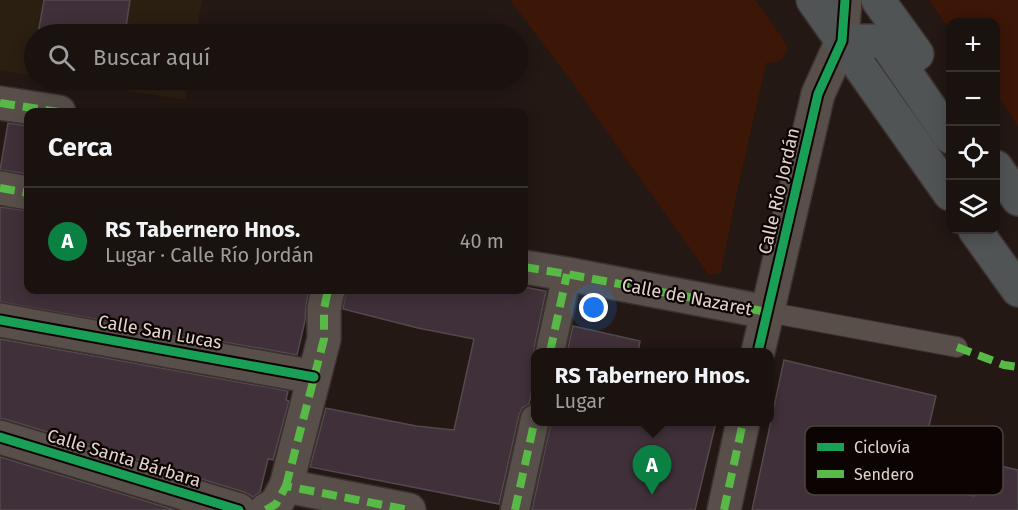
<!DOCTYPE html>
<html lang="es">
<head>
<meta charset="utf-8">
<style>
	:root { --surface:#1a120e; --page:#231b17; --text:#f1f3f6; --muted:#9f9e9e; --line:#38322e; --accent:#0b8043 }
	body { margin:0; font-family:"Fira Sans",sans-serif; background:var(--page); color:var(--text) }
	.controls { position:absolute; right:18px; top:18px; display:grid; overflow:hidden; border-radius:12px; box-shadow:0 3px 15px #0003 }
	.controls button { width:54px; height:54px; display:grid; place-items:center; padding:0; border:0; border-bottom:2px solid var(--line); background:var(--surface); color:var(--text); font:30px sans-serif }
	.you { position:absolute; left:594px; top:308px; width:21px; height:21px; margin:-15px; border:4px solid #fff; border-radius:50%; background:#1a73e8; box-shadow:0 0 0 9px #1a73e833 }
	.badge { display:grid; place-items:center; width:39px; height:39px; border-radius:50%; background:var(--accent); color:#fff; font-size:20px; font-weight:700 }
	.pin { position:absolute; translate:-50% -50px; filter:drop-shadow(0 2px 3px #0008) }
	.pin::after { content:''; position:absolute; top:32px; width:21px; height:18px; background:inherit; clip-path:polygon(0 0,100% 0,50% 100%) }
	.popup { position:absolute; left:531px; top:348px; width:243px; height:78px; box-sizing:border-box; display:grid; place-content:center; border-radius:12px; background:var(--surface); filter:drop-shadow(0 2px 4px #0005); font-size:20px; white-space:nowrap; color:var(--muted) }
	.popup b { font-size:22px; color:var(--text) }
	.popup::after { content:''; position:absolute; left:50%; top:100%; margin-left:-12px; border:12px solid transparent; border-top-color:var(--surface) }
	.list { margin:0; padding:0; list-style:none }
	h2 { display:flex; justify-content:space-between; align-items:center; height:78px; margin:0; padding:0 24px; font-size:26px }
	h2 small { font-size:20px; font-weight:400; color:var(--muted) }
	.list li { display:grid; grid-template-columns:39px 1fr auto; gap:18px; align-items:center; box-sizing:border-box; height:108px; padding:0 24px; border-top:2px solid var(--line) }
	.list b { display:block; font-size:22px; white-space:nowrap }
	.list p { margin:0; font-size:20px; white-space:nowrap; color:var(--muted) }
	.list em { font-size:20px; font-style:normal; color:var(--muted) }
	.icon { flex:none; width:33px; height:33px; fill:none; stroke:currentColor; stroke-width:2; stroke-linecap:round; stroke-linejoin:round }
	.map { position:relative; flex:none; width:1018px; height:510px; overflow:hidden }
	.search { position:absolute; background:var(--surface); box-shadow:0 3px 15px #0003; left:24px; top:24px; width:504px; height:66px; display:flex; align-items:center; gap:15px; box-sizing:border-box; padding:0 21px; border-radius:33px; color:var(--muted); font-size:22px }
	.panel { position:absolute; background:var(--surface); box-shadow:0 3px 15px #0003; left:24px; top:108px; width:504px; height:186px; border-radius:12px }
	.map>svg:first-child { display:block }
	.education { fill:#2a1f11 }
	.green { fill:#3c1606 }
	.building { fill:#403039; stroke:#524a4c; stroke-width:1.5 }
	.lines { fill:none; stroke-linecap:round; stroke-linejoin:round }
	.service-casing { stroke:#3b312f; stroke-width:22 }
	.pedestrian-casing { stroke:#3b312f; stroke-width:32 }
	.minor-casing { stroke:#3b312f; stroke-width:36 }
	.primary-casing { stroke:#3b312f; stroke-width:36 }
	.service { stroke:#584f4a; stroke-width:20 }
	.pedestrian { stroke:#584f4a; stroke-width:28 }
	.minor { stroke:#584f4a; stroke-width:33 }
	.primary { stroke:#515454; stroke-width:33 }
	.quiet { stroke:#58b947; stroke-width:8; stroke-dasharray:15 8; stroke-linecap:butt }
	.cycleway-casing { stroke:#0c0402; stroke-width:13 }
	.cycleway { stroke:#1a9f57; stroke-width:9 }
	.labels { text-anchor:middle; stroke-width:4.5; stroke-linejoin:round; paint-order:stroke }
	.street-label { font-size:18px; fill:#e2d3cd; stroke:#0c0402 }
	.key { fill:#0c0402; stroke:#4c423f; stroke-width:1.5 }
	.key-label { font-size:16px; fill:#e2d3cd }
</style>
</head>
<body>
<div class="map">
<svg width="1018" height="510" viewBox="0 0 1018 510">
	<rect width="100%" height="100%" fill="#231813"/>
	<!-- education -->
	<g class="education">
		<polygon points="0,0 202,0 196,34 34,34 34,76 0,70"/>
		<polygon points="57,80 189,80 186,100"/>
	</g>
	<!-- green -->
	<g class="green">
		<path d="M510,0H755L782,37L787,48C783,62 780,62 766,63L734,206L721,273L709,275L563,70Z"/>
		<polygon points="929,0 1018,0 1018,126 996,94 996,22 950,22 950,30"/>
	</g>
	<!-- building -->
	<g class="building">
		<polygon points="44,0 130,0 125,34 38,34"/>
		<polygon points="88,80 117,80 116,85"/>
		<polygon points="8,123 28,126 28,174 0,170"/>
		<polygon points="0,207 28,211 28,290 309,290 306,305 305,321 297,355 0,302"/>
		<polygon points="524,287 546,291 534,348 535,376 529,404 522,408 519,415 499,504 310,467 326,408 416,426 454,430 474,339 418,328 343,309 346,290 524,290"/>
		<polygon points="573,326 640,341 638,352 567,352"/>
		<polygon points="0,339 288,391 286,400 289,401 273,460 268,459 260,492 253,497 244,492 5,419 0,419"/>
		<polygon points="784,360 936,396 916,481 974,496 983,462 1018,470 1018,510 752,510"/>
		<polygon points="551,422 716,422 695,510 532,510"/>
		<polygon points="0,457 175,510 0,510"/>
	</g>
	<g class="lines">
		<!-- service casing -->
		<g class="service-casing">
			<polyline id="service" points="767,312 957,347"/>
		</g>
		<!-- pedestrian casing -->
		<g class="pedestrian-casing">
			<g id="pedestrian">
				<polyline points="550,352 567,274"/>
				<polyline points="515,510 535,419"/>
			</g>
		</g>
		<!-- minor casing -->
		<g class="minor-casing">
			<g id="minor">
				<polyline points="0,103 59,112"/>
				<polyline points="0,188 28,193"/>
				<polyline points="524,267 567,274 767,312"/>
				<polyline points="0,320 314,377"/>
				<polyline points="758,352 818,94 842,41 845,0"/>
				<polyline points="0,437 239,510"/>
				<polyline points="286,486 324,339 324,309 328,290"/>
				<polyline points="266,510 276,504 286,486 409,510"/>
				<polyline points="724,510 743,422"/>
			</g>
		</g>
		<!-- primary casing -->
		<g class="primary-casing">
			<g id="primary">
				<polyline points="813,0 950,194"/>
				<polyline points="878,0 917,54"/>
				<polyline points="842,41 884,41 950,137"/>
				<polyline points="996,167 1018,199"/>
				<polyline points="975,230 1018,290"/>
			</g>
		</g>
		<!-- service -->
		<use href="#service" class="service"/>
		<!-- pedestrian -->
		<use href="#pedestrian" class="pedestrian"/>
		<!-- minor -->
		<use href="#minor" class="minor"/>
		<!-- primary -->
		<use href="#primary" class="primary"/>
		<!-- quiet -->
		<g class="quiet">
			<polyline points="0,103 59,112"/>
			<polyline points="0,188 28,193"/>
			<polyline points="524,267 567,274 767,312"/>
			<polyline points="957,347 1004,365 1018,367"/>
			<polyline points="550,352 567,274"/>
			<polyline points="286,486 324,339 324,309 328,290"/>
			<polyline points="266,510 276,504 286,486 409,510"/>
			<polyline points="515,510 535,419"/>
			<polyline points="724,510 743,422"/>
		</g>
		<!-- cycleway casing -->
		<g class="cycleway-casing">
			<g id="cycleway">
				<polyline points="0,320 314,377"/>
				<polyline points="758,352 818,94 842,41 845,0"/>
				<polyline points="0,437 239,510"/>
			</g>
		</g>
		<!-- cycleway -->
		<use href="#cycleway" class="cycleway"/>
	</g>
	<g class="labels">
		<!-- street labels -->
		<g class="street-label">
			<text transform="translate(779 191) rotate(-77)" y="6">Calle Río Jordán</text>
			<text transform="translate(687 297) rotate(11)" y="6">Calle de Nazaret</text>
			<text transform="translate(160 332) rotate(10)" y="6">Calle San Lucas</text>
			<text transform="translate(124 458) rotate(17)" y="6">Calle Santa Bárbara</text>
		</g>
	</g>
	<!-- legend -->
	<rect x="805" y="426" width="198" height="69" rx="9" class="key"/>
	<rect x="817" y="443" width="27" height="8" fill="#1a9f57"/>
	<rect x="817" y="470" width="27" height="8" fill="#58b947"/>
	<g class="key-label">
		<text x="854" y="453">Ciclovía</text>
		<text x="854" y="480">Sendero</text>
	</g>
</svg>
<div class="controls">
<button>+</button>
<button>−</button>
<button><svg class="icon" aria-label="locate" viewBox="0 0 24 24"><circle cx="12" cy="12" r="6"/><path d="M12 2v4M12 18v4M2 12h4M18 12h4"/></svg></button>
<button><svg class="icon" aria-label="layers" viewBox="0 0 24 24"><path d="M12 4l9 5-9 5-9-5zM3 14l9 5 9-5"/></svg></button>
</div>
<div class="you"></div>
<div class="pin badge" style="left:652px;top:495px">A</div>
<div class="popup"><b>RS Tabernero Hnos.</b>Lugar</div>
<div class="search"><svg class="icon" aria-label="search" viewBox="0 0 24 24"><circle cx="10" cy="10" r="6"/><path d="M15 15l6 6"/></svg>Buscar aquí</div>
<section class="panel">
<h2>Cerca<small></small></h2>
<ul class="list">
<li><span class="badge">A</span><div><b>RS Tabernero Hnos.</b><p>Lugar · Calle Río Jordán</p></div><em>40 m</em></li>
</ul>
</section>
</div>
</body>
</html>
